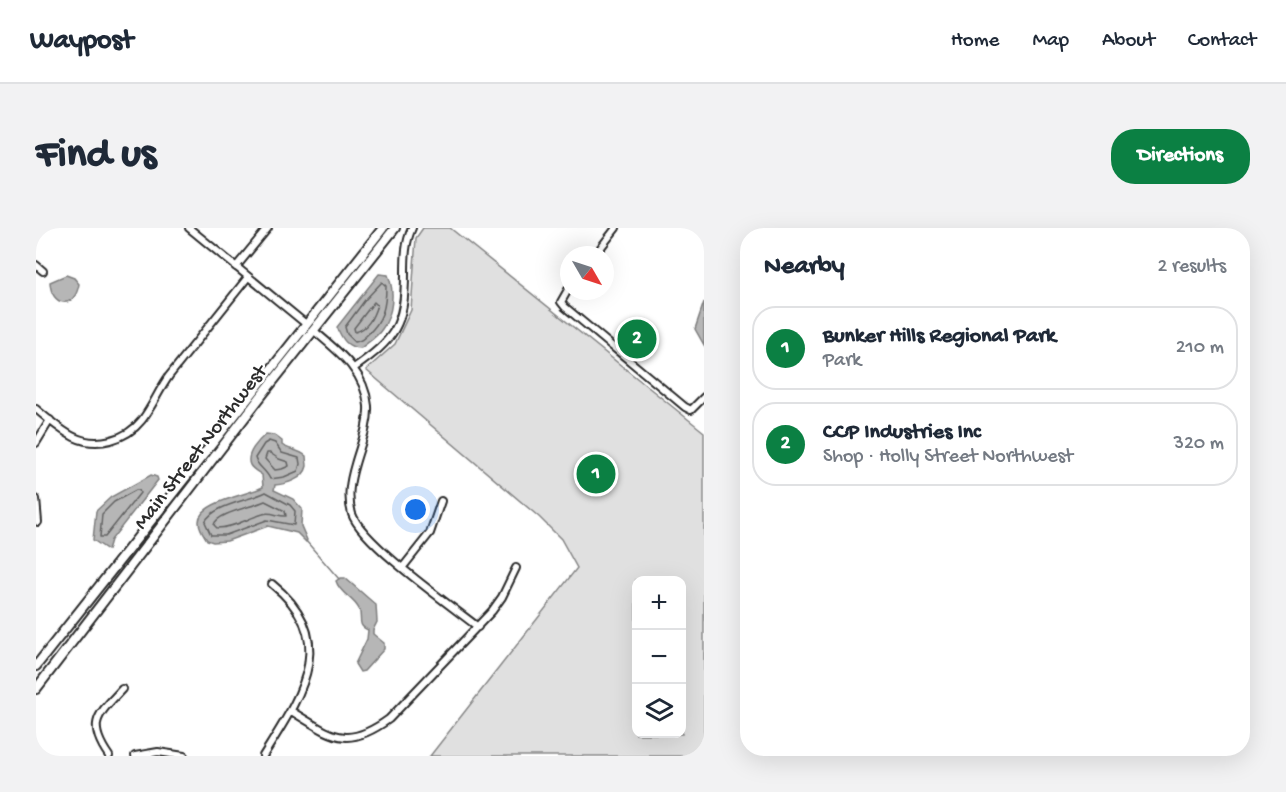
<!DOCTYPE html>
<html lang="en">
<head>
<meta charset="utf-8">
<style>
	:root { --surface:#fff; --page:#f2f2f3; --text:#1f2937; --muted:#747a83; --line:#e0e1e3; --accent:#0b8043 }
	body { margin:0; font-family:"Gochi Hand",sans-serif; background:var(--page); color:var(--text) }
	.controls { position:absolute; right:18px; bottom:18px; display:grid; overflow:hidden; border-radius:12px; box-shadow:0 6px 24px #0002 }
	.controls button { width:54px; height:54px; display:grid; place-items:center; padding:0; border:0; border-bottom:2px solid var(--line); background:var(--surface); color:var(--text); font:30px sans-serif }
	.compass { position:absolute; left:524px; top:18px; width:54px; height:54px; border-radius:50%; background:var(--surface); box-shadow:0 6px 24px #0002; rotate:129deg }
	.you { position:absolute; left:380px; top:282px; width:21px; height:21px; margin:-15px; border:4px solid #fff; border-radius:50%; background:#1a73e8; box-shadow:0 0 0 9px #1a73e833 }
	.badge { display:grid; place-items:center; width:39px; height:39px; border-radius:50%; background:var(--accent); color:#fff; font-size:20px; font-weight:700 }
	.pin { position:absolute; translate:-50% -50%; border:3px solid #fff; box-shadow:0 2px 6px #0006 }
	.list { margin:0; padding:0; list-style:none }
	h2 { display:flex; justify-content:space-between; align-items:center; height:78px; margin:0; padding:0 24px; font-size:26px }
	h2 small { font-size:20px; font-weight:400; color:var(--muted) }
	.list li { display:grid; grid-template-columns:39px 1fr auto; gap:18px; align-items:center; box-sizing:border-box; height:84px; margin:0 12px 12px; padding:0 12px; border:2px solid var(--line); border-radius:24px }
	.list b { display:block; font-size:22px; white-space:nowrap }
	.list p { margin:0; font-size:20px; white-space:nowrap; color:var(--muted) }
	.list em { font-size:20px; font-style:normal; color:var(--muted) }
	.icon { flex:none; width:33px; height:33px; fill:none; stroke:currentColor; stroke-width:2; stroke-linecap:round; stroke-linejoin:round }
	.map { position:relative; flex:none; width:668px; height:528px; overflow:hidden; border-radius:24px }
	header { display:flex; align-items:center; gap:36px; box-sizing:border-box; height:84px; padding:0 30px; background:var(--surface); border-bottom:2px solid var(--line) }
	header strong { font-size:28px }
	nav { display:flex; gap:33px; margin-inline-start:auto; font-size:21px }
	.intro { display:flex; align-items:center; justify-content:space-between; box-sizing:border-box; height:144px; padding:0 36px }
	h1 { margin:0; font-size:42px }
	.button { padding:15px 27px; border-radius:24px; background:var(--accent); color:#fff; font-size:21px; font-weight:700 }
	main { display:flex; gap:36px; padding:0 36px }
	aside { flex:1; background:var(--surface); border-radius:24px; box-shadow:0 6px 24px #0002 }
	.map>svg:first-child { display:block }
	.green { fill:#e0e0e0; stroke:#868686; stroke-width:1.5; fill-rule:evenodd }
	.water { fill:#b6b6b6; stroke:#7e7e7e; stroke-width:1.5 }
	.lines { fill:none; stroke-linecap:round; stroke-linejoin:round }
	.shore { stroke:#636363; stroke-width:1.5 }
	.stream { stroke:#7e7e7e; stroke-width:1.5 }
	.minor-casing { stroke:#2b2b2b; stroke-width:10 }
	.major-casing { stroke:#2b2b2b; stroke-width:12 }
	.minor { stroke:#fff; stroke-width:6 }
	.major { stroke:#fff; stroke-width:8 }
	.labels { text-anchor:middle; stroke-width:4.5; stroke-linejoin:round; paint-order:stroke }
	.street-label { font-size:21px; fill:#2b2b2b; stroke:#fff }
</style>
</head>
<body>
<header>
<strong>Waypost</strong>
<nav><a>Home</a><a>Map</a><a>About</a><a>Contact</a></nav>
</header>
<div class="intro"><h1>Find us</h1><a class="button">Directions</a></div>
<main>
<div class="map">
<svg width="668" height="528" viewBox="0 0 668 528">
	<rect width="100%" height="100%" fill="#fff"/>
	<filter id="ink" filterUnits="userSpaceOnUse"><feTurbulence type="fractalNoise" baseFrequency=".0167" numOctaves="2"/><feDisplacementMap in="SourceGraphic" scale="12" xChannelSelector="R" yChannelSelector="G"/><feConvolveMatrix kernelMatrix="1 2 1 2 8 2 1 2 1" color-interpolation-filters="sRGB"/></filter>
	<g filter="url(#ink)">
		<!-- green -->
		<path class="green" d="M387,0H414L668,204V528H394L541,340L525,311L503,289L330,142L359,116L375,82L380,10ZM600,352H646V506H600Z"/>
		<!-- water -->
		<g class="water">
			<path d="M343,46L352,47C359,63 357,87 346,101C341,109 331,115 325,120C311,120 306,111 301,99Z"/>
			<path d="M30,47L38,50L43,56C39,82 15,79 14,54Z"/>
			<polygon points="668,74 668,117 659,101"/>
			<path d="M230,206L238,207L246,213V217C253,222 263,222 270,228C270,232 271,235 271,238C268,252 249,256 239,257L238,262L257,271L266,281L265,298L271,312L270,314L261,305L232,298L191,313L177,314L171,312C168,307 163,300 163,294C162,274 212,267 227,259L226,247C222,244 217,242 214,237C209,226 223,212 230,206Z"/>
			<polygon points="115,247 121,249 122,252 75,312 72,322 57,312 60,283 75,269"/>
			<path d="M304,350H309L340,377L341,394L337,402V406L348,415V421L328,443L324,444L319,436L331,411L332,402C320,397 327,390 323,381C317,369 304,366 300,353Z"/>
		</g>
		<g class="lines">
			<!-- shore -->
			<g class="shore">
				<path d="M346,54L350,58C350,78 347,93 331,107C327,111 325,113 319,114L311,106L309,99L329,72Z"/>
				<path d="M338,74L341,77C337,89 332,101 319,104L318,100Z"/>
				<path d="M233,213L239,215L246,225L263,230L264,236L262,243L248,249L234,251C230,242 221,238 219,230L228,216Z"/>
				<polygon points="231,225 234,225 243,231 252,234 253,238 246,241 239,242 229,231"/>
				<polygon points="100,262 103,262 104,265 69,309 64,309 66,286 78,274"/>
				<path d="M230,264L254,277L259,283L258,297L231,292L190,307H175L169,294C177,277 212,273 230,264Z"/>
				<path d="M229,273L249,283L250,288C243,289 235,283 227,286C212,290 198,300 181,300L178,297C180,285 217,279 229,273Z"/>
			</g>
			<!-- stream -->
			<polyline class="stream" points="270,313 303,351"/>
			<!-- minor casing -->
			<g class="minor-casing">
				<g id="minor">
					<polyline points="153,0 270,96"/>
					<polyline points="559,27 580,0"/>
					<polyline points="0,37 7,43"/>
					<polyline points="200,39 232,0"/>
					<polyline points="533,60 525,74 529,79 649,179 655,182 668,169"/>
					<path d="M277,102C302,123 329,143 332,178C333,197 324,218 319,236C314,253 311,269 316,286C326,315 414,377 442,399"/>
					<path d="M318,140C359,111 369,97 369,46C369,30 369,15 376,0"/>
					<path d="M0,181C12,191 24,202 38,209C61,220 90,212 106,192C116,179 123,162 133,148L212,49"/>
					<polyline points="0,215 14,192"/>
					<polyline points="0,271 2,294"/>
					<polyline points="367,339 394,305 405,273"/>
					<path d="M255,483C296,507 309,523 353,491L456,383L466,369L480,340"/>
					<path d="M73,528C50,495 62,487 86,461"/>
					<polyline points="99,528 122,524 148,528"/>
					<path d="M227,528C263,470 306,412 236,356"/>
				</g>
			</g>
			<!-- major casing -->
			<g class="major-casing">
				<g id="major">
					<polyline points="0,438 347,0"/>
					<polyline points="0,461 226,167 359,0"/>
				</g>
			</g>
			<!-- minor -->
			<use href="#minor" class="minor"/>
			<!-- major -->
			<use href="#major" class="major"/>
		</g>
	</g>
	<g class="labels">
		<!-- street labels -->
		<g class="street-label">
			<text transform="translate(163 218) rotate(-52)" y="7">Main Street Northwest</text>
		</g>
	</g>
</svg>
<div class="controls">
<button>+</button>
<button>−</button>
<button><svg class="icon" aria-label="layers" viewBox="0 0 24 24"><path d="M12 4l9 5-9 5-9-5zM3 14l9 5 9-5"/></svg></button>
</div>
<svg class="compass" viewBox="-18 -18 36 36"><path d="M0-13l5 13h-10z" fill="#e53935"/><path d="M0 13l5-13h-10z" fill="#747a83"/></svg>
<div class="you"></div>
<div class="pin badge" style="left:560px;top:246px">1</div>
<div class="pin badge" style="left:601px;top:111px">2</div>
</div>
<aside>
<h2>Nearby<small>2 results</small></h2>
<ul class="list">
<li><span class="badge">1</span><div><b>Bunker Hills Regional Park</b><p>Park</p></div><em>210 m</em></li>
<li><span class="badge">2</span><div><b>CCP Industries Inc</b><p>Shop · Holly Street Northwest</p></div><em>320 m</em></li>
</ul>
</aside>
</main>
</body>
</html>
